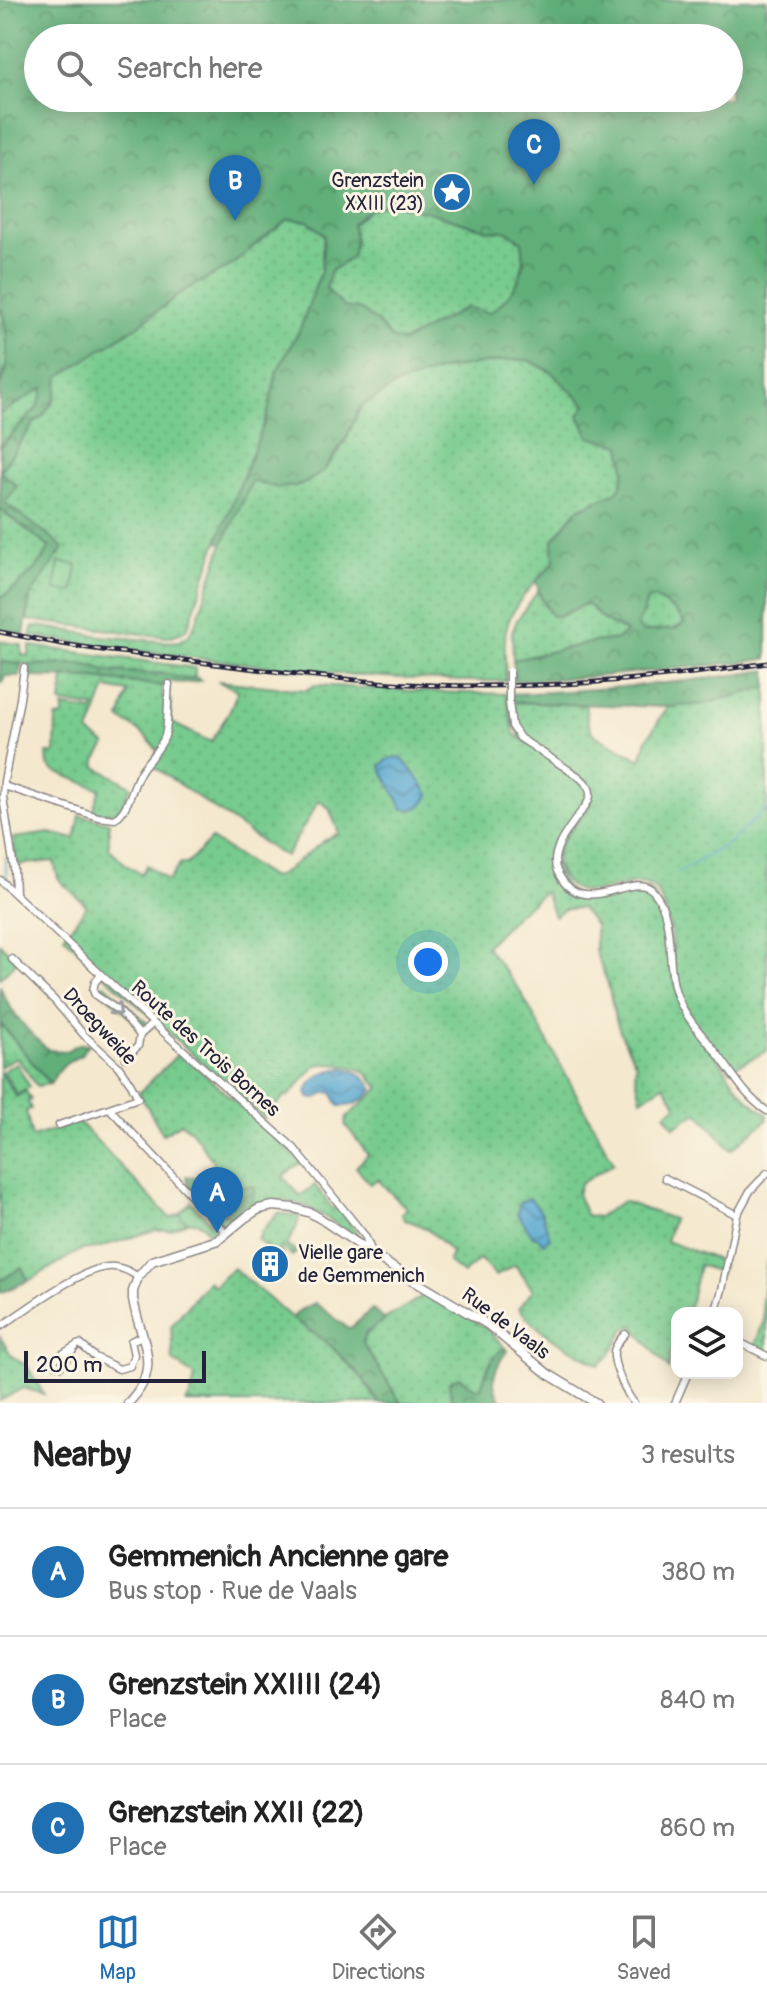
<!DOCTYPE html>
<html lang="en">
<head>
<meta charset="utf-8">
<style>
	:root { --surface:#fff; --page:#f6f6f6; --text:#222; --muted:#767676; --line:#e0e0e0; --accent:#1f6fb2 }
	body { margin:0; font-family:Pangolin,sans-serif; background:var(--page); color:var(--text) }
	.controls { position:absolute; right:24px; bottom:24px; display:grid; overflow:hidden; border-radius:16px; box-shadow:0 4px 20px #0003 }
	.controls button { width:72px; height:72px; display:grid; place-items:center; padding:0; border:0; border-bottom:2px solid var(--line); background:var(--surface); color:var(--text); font:40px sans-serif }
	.scale { position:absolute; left:24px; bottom:20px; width:182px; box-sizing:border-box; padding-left:8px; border:4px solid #22223b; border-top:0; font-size:22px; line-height:28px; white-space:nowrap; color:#22223b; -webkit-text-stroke:6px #fcf5e5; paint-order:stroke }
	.you { position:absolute; left:428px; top:962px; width:28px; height:28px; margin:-20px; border:6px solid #fff; border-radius:50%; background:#1a73e8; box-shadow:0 0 0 12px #1a73e833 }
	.badge { display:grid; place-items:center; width:52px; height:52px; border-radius:50%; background:var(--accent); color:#fff; font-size:26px; font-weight:700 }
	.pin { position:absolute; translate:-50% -66px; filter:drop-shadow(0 2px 4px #0008) }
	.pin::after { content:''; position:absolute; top:42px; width:28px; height:24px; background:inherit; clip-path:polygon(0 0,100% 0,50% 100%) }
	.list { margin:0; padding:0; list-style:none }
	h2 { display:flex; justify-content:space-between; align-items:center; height:104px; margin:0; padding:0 32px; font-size:34px }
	h2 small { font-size:26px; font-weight:400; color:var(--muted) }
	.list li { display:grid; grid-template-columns:52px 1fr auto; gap:24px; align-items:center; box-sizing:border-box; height:128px; padding:0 32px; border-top:2px solid var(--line) }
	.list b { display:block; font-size:30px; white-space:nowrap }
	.list p { margin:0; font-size:26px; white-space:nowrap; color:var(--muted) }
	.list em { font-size:26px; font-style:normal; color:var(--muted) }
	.icon { flex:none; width:44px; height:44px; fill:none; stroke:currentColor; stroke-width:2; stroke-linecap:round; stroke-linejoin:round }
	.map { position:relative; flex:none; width:767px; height:1403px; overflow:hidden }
	.search { position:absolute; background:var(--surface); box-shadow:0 4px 20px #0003; left:24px; right:24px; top:24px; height:88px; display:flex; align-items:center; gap:20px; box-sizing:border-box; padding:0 28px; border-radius:44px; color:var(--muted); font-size:30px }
	.sheet { height:488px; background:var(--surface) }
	nav { display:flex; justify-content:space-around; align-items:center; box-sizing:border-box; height:112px; border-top:2px solid var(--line); background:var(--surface); font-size:22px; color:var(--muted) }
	nav a { display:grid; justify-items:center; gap:4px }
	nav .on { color:var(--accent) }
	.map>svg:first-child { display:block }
	.grass { fill:url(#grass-dots); stroke:#4c7664; stroke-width:2 }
	.forest { fill:url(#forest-crowns); stroke:#42685a; stroke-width:2; fill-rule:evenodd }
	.park { fill:url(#park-tufts); stroke:#4c7664; stroke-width:2 }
	.pitch { fill:#77cb8e; stroke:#4c7664; stroke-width:2 }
	.water { fill:url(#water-waves); stroke:#3c6486; stroke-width:2 }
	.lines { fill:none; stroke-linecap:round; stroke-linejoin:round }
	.stream { stroke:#57a7d1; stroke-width:2 }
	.minor-casing { stroke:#8b8584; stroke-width:9 }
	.major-casing { stroke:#8b8584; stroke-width:11 }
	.minor { stroke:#fff; stroke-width:6 }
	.major { stroke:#fff; stroke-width:8 }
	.rail-casing { stroke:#22223b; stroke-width:5 }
	.rail { stroke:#fcf5e5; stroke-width:2; stroke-dasharray:6; stroke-linecap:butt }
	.minor-bridge-casing { stroke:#8b8584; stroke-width:9; stroke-linecap:butt }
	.minor-bridge { stroke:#fff; stroke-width:6 }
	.oneway { stroke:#9c9ca7 }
	.labels { text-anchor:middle; stroke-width:6; stroke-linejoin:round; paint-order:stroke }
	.poi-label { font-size:20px; fill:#22223b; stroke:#fcf5e5; text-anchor:end }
	.street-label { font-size:20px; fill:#22223b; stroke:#fcf5e5 }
</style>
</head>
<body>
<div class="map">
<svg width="767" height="1403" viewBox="0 0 767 1403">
	<defs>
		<pattern id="grass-dots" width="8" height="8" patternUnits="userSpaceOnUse" patternTransform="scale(2)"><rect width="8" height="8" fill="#77cb8e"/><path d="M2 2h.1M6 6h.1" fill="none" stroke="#67ae7b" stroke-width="1.8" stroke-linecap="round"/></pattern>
		<pattern id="forest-crowns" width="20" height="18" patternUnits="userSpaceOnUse" patternTransform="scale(2)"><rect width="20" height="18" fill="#61af79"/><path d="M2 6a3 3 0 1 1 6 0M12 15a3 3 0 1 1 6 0" fill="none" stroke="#508e64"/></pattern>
		<pattern id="park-tufts" width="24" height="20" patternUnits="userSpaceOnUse" patternTransform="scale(2)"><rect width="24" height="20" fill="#77cb8e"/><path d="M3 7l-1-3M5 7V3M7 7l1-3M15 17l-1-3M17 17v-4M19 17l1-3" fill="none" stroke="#67ae7b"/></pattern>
		<pattern id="water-waves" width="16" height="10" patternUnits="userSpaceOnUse" patternTransform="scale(2)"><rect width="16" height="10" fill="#57a7d1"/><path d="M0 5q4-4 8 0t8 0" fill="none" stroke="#4888ab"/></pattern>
	</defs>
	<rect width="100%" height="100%" fill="#fcf5e5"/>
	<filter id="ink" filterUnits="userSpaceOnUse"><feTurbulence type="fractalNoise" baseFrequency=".0125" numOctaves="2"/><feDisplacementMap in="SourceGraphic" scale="16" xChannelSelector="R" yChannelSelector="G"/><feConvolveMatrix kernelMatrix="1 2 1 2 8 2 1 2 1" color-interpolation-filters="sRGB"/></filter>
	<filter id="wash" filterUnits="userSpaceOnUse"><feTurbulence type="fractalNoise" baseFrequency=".006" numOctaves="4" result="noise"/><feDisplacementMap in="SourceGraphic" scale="32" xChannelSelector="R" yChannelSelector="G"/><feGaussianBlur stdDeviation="1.8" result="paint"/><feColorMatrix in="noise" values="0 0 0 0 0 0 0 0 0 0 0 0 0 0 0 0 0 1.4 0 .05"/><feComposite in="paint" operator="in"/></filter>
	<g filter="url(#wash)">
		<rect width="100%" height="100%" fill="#f4e8ce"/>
		<!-- grass -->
		<g class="grass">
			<path d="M391,204L426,211L488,230L507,231L522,242C528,274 513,295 489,314L467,307L403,342L391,338L377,322L361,311L344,307L326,289L331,271L355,240L352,225L373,205Z"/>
			<polygon points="288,219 308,221 324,235 321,271 300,329 278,371 267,416 217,542 188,627 183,632 168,637 27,620 30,597 54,560 52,538 4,503 17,486 0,471 34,423 43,416 55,398 58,377 140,324 185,290 232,265 257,243"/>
			<path d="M0,308L3,311C7,340 11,359 0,386Z"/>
			<path d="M509,360H528L550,371L586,405L622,445L625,471L621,485L615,493L578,509L553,540L554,563C536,581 512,603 506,630C503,644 506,666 506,681C420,682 335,674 250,664C177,656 104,647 31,636L32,627L37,626L102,636L170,642L179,641L188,636L196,623L223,543L252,481C260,483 268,486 276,487C310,492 332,464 347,438C352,428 355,412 364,405C410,371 454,367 509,360Z"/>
			<polygon points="45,386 38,407 0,446 0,414"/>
			<path d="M0,509L49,547C45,563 15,590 0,598Z"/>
			<path d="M538,591L545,607L560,616L585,604C594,607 594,612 601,618C608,624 618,626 626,632L619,639L593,642L513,660L512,632L517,620Z"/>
			<path d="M654,598C665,605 679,611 684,623L675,629L642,632L636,625L643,613L647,600Z"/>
			<path d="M0,641L22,645V655L29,656L30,646L195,668V677C185,680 179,679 170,674L105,671L94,666L76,664L29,665L0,662Z"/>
			<path d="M64,678H93L163,686L162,699L171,700L170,722L211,742L230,710L238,690L217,681L306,690L315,685L431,692L506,694L514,734L581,781L586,788L587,800L553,859C556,867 559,876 563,883C577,908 607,894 628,890C635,889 641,889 648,889L655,896L668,934L680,1006L694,1030L714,1053L737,1086L748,1099L767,1114V1120L731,1150L698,1112L674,1127L665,1114L677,1105L664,1085L641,1099L635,1071L636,1064L621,1034L615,1017L608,984L595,951V925L581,908L565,909L554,916L545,892L516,915L486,946L520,991L614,1163L580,1184L577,1194L586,1215L598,1217L623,1201L673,1219L666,1241L723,1262L721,1273L699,1265L691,1301L686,1313H677V1336L670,1355L669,1369L632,1325L625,1329L610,1355L599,1365C572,1349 538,1334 519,1308L533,1290L515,1265L495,1276L480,1259L463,1274L448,1262L452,1254C438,1238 427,1225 405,1220L401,1213L407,1209C397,1198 387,1191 378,1179L370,1184L356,1167L368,1155L345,1124L347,1117L380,1088C375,1084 370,1076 365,1072C355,1066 327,1062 316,1065L288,1097L285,1096L265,1119L101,972L64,936L87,906L58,879L54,861L17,865L13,838L50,833L75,839L80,815L109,822V848L126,865L141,874L147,865L168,881L180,864H187L211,839L272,878L281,874L325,840L339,833L329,808L319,801L286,856L275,851L150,764L158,752C148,736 136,728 120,719L128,692L106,688L89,733L106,745L96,760V767L131,786C120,809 120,819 92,811L100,789L54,771L48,765L47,753H55L56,718L63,717V707L93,711L95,707L61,703Z"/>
			<path d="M767,687V1051L730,1069C711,1046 684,1017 676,988C672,975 673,959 673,945C673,933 668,921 665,910C662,902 660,893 654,888C630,868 575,921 558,866C548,837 600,815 591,786L521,737L514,725L511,702L585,705L588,724L594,735L641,760L647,739L668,707L704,704Z"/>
			<polygon points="0,943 17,961 0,978"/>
			<polygon points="105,984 147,1023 146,1027 143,1028 100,989"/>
			<polygon points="0,1023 50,1084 37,1086 16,1057 0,1067"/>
			<path d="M180,1052L302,1162L283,1176L300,1196L315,1185L333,1209L336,1207L356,1230L360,1239L358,1240C337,1225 301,1195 274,1202C259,1206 243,1220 229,1225L219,1222L200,1202C213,1204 222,1219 236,1216C242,1215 249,1210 254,1207L252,1196L255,1190C240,1179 215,1195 209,1171L214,1163L191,1130L181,1123L163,1134L139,1093Z"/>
			<polygon points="0,1071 16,1097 26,1091 31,1100 28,1101 31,1109 26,1111 32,1137 79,1122 170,1218 179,1214 187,1222 170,1230 155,1230 98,1248 81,1250 28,1281 21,1268 0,1281"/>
			<path d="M278,1213L299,1216C299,1229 290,1236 287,1246L297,1252L292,1256L281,1247L280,1251L283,1254L279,1259L257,1239L261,1235L260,1233Z"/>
			<polygon points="767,1259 767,1352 755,1346 764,1319 762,1301"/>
			<polygon points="233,1268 292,1318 330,1345 362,1378 379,1403 186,1403 191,1395 195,1376 173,1361 171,1326 208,1281 214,1286"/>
			<path d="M427,1292L486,1328L505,1348C490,1357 486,1371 481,1388L477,1389L449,1383L452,1403H401L362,1342C372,1320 409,1308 427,1292Z"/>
			<polygon points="0,1337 12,1356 27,1366 44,1394 23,1388 0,1401"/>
		</g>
		<!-- forest -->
		<g class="forest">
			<path d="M0,0H767V659L745,662L590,677L513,681V660L593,642L619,639L626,632C618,626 608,624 601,618C594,612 594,607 585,604L560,616H552C544,605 539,594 536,581L554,562L553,540L578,509L615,493L621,485L625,471L621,445L589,437L579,415L586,405L550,371L528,360H509L444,369L398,384L360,407L347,437L323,472L301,485L278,488L252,481L223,543L217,542L267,416L277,371L300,329L321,271L324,235L308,221L288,219L257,243L232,265L185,290L140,324L59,377L55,397L43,416L34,423L0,471L17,486L5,503L52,538L63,548L30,597L24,635L0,629V598C15,590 45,563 49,547L0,509V446L38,407L44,387L0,414V386L7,369V339L3,312L0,308ZM38,38H729V98H38ZM391,204L426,211L488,230L507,231L522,242C528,274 514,295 489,313L467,307L403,342L391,338L377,322L361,310L344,307L326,289L331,271L352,257L355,240L352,224C366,209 370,206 391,204ZM655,598C665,605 679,611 684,623L675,629L642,632L637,625L643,613L647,600Z"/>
			<polygon points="0,662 21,664 20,676 4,676 3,683 0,683"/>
			<path d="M76,664L94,666L105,671L170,674C179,679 185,680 195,677L201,680C190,684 177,683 166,681L163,686L93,678L28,677L29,665Z"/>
			<path d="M767,670V687L704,704L668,707L511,702V694C597,690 682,684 767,670Z"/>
			<path d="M0,985C5,1006 32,1037 49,1050L66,1051L79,1044H89L84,1049L81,1055C74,1058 60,1067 56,1074C54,1077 53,1081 50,1084L0,1023Z"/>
			<path d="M209,1171C215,1191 237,1185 254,1186C255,1193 251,1199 254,1207L232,1217C223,1215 217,1209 209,1204C193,1196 191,1195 186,1176L200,1178Z"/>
			<polygon points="22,1267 28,1281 0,1293 0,1281"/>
			<polygon points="315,1303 348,1328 352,1327 372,1309 385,1320 366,1333 362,1342 401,1403 379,1403 362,1378 330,1345 292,1318 300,1310"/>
			<path d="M505,1348L507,1351C494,1368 487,1386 504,1403H452L449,1382L459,1377L477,1389L481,1388C486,1372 490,1357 505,1348Z"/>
		</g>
		<!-- park -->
		<path class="park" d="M191,1202L215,1227L213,1235L211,1236C204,1226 200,1220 187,1222L179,1214Z"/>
		<!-- pitch -->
		<g class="pitch">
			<polygon points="59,562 77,565 73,592 55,590"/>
			<polygon points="16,1063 30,1087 17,1095 3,1071"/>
		</g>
		<!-- water -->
		<g class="water">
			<path d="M395,757L402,758C411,771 422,781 429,795C424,806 415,811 403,809L382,770L381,766L387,760Z"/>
			<path d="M343,1068C356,1070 370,1078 373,1090C363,1101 354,1107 339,1106L332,1092L325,1093L316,1099L309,1098L307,1091C313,1076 327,1070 343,1068Z"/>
			<polygon points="530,1198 542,1213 550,1238 544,1243 539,1238 533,1236 517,1213 520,1202"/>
		</g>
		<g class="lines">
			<!-- stream -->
			<g class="stream">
				<polyline points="5,858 7,880"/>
				<polyline points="678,873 729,843 767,807"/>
			</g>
		</g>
	</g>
	<g filter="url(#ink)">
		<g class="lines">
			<!-- minor casing -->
			<g class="minor-casing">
				<g id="minor">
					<path d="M509,702L512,726L520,738L578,776C585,782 591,787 590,796C589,804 582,810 577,817C567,831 549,853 557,871C582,924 634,867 654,892C674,916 667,957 674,986C681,1014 699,1030 716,1052C733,1073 743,1095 767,1111"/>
					<path d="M4,786L98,817L115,819C132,806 131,784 143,768C150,758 161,748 165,736C169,720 167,701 169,684"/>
					<polyline points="0,880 153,1023 294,1148 365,1236 372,1252"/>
					<polyline points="15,893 14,869 3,797 4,781 20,699 24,668"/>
					<polyline points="12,959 54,1000 84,1035 118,1066 131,1084 138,1098 59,1125"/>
					<polyline points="101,975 95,982 93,990 95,995 119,1011 140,1035 153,1023"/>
					<polyline points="126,1058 138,1046 140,1035"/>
					<polyline points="110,1109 222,1228 225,1234"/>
					<polyline points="665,1178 737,1215"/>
					<polyline points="715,1313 722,1290 737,1215 750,1191 767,1173"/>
					<path d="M0,1327C24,1311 87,1263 115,1267C124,1268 131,1272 138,1277"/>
					<path d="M625,1334C620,1339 616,1344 614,1351C612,1364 626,1393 634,1403"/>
					<polyline points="737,1341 767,1356"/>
					<polyline points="77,1345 61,1366 56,1365 54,1361 56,1358 77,1345 80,1344 95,1357 119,1369 130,1366 134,1355 131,1341 142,1336"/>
					<polyline points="675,1403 688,1373"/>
				</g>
			</g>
			<!-- major casing -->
			<g class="major-casing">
				<path id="major" d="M128,1403C164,1367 140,1341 133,1299V1291L138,1277L152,1261L218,1240L246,1217L259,1209L273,1206L294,1208L311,1213L321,1219L404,1275L487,1324L548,1374L596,1403"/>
			</g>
			<!-- minor -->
			<use href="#minor" class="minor"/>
			<!-- major -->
			<use href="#major" class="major"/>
			<!-- rail casing -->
			<g class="rail-casing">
				<path id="rail" d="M0,632L62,644L102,650C198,661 295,676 391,683C517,691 643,682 767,663"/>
			</g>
			<!-- rail -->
			<use href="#rail" class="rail"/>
			<!-- minor-bridge casing -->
			<g class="minor-bridge-casing">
				<polyline id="minor-bridge" points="509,702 509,671"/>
			</g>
			<!-- minor-bridge -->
			<use href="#minor-bridge" class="minor-bridge"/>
		</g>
		<!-- one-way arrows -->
		<defs><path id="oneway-chevron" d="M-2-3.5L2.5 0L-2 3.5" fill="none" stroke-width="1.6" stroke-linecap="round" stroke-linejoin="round" transform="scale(2)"/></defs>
		<use class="oneway" href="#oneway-chevron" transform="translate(117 1011) rotate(43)"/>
	</g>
	<!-- icons -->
	<defs>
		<g id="sight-disc" transform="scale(2)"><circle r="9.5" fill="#1f6fb2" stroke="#fcf5e5"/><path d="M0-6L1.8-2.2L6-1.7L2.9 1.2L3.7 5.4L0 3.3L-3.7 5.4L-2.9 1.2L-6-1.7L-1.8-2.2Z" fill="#fff"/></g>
		<g id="building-disc" transform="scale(2)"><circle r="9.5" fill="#1f6fb2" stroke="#fcf5e5"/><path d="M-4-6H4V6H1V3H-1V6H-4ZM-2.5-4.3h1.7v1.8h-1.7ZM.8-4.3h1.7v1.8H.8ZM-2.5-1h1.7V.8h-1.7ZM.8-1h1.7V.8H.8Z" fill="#fff"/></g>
	</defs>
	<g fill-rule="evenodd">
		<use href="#sight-disc" x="452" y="192"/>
		<use href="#building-disc" x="270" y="1264"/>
	</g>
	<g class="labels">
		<!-- poi labels -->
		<g class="poi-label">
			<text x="424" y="187">Grenzstein<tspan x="424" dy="23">XXIII (23)</tspan></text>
			<text x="298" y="1259" text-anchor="start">Vielle gare<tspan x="298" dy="23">de Gemmenich</tspan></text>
		</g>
		<!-- street labels -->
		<g class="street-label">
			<text transform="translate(100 1026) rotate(47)" y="7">Droegweide</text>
			<text transform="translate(206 1048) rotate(42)" y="7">Route des Trois Bornes</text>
			<text transform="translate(506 1323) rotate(37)" y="7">Rue de Vaals</text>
		</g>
	</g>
</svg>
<div class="controls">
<button><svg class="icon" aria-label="layers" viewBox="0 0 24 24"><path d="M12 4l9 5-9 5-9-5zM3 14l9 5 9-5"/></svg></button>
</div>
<div class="scale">200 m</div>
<div class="you"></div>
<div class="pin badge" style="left:217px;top:1233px">A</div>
<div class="pin badge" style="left:235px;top:221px">B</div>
<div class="pin badge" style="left:534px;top:185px">C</div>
<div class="search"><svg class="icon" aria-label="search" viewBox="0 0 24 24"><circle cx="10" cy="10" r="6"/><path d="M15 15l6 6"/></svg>Search here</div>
</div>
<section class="sheet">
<h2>Nearby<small>3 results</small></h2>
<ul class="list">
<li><span class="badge">A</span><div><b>Gemmenich Ancienne gare</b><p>Bus stop · Rue de Vaals</p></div><em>380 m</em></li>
<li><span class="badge">B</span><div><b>Grenzstein XXIIII (24)</b><p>Place</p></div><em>840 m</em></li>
<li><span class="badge">C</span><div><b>Grenzstein XXII (22)</b><p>Place</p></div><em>860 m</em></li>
</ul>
</section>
<nav>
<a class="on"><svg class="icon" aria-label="map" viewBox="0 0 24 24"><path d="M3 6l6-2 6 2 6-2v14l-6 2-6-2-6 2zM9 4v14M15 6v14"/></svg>Map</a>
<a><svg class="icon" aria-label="directions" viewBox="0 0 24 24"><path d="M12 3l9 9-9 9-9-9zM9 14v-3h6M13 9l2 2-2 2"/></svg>Directions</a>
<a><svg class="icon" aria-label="saved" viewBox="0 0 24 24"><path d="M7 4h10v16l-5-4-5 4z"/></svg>Saved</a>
</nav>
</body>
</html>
